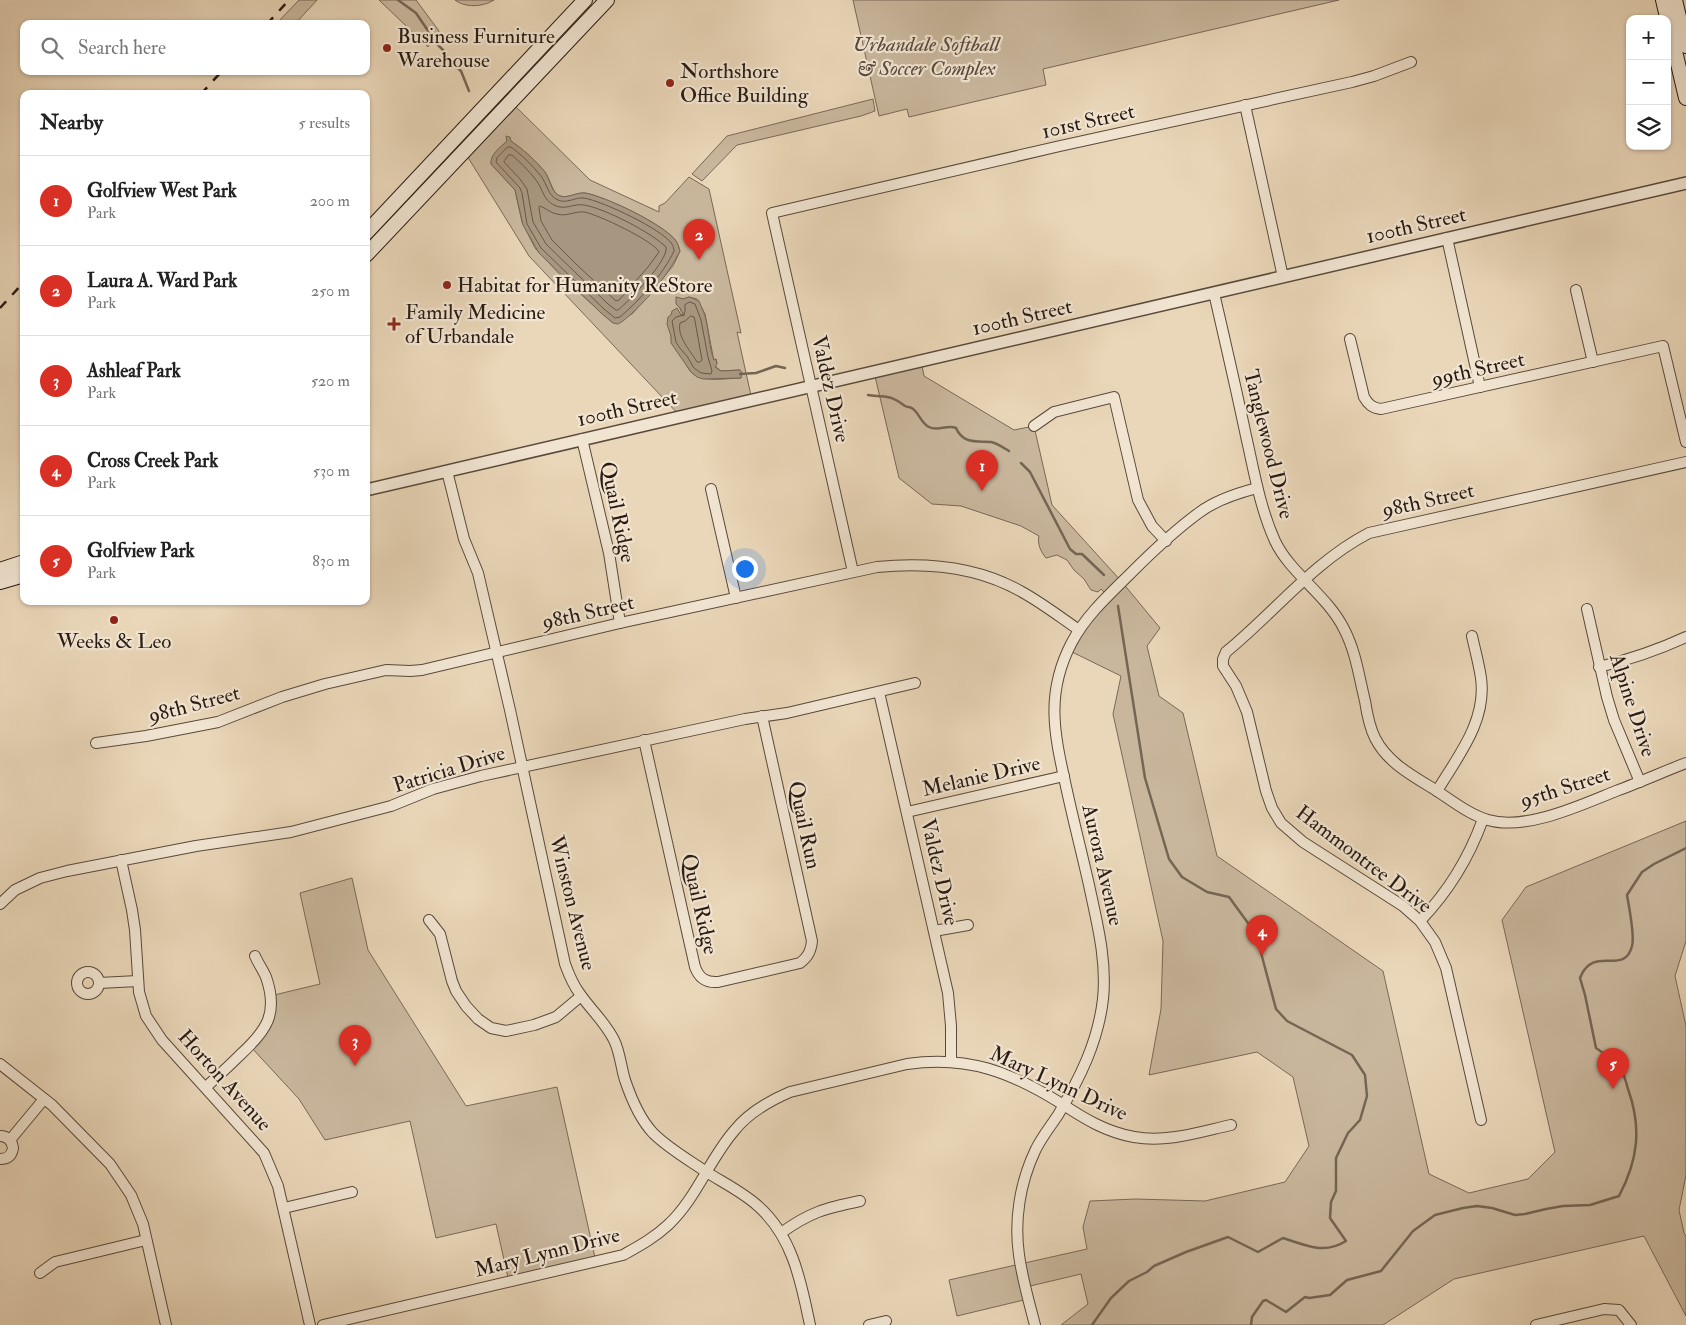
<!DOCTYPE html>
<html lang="en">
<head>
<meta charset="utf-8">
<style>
	:root { --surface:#fff; --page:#f6f6f6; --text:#222; --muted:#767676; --line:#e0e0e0; --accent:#d93025 }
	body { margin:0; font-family:"IM FELL Double Pica",serif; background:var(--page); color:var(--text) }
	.controls { position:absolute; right:15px; top:15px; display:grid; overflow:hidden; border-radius:10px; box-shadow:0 1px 4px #0004 }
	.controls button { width:45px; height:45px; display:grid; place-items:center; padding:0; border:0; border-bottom:1px solid var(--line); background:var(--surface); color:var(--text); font:25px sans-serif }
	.you { position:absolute; left:744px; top:568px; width:18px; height:18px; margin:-12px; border:4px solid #fff; border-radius:50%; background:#1a73e8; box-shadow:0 0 0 8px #1a73e833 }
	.badge { display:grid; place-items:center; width:32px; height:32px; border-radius:50%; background:var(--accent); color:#fff; font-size:16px; font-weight:700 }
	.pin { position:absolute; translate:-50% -41px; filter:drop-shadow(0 1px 2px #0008) }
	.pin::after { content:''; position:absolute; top:26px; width:18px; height:15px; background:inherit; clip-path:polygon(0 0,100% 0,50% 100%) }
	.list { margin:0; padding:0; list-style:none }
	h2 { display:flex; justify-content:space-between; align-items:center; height:65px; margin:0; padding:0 20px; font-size:21px }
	h2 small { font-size:16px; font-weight:400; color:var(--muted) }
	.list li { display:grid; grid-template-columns:32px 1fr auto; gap:15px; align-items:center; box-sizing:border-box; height:90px; padding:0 20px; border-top:1px solid var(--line) }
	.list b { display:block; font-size:19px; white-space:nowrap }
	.list p { margin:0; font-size:16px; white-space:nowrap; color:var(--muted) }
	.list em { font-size:16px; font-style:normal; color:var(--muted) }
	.icon { flex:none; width:28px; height:28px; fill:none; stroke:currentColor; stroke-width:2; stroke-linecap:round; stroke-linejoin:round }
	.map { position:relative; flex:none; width:1686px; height:1325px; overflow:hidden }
	.search { position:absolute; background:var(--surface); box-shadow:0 1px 4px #0004; left:20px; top:20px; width:350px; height:55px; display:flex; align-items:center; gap:12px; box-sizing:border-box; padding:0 18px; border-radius:10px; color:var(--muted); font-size:19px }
	.panel { position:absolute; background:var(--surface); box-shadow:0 1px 4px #0004; left:20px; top:90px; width:350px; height:515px; border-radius:10px }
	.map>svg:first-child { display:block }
	.green { fill:#c9b79d; stroke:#796858; fill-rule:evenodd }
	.water { fill:#a89780; stroke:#756554 }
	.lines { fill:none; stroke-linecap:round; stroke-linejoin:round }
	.shore { stroke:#685849; stroke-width:1 }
	.stream { stroke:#756554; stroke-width:2.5 }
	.minor-casing { stroke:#59493c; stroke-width:12 }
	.tertiary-casing { stroke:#59493c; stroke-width:14 }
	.secondary-casing { stroke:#291a12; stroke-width:16 }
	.minor { stroke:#f1e5d2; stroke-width:10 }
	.tertiary { stroke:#f1e5d2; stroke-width:11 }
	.secondary { stroke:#f1e5d2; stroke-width:14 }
	.rail { stroke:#291a12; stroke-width:2.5; stroke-dasharray:9 9; stroke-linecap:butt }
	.poi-dot { fill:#8f2418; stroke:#f1e5d2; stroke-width:2 }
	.labels { text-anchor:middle; stroke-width:4.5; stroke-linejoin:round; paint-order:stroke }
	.poi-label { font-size:21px; fill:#291a12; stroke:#f1e5d2; text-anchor:start }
	.park-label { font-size:21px; font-style:italic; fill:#59493c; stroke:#f1e5d2 }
	.street-label { font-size:21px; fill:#291a12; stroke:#f1e5d2 }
</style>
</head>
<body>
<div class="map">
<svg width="1686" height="1325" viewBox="0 0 1686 1325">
	<rect width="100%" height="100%" fill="#ead7b9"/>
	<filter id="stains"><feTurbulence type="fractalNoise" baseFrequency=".004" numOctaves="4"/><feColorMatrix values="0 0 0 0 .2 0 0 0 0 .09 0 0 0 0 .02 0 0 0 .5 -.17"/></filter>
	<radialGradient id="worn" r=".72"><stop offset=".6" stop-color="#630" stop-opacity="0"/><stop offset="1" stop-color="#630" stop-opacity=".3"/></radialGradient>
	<!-- green -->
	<g class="green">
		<polygon points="299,0 317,0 295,24 276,24"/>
		<polygon points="379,0 416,0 439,31 428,47"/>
		<path d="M455,0H494C483,7 465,8 455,0Z"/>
		<polygon points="853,0 1339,0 1043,69 1046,85 909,117 907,109 879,116"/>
		<polygon points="873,99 875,111 861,116 737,145 702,181 692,174 727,136"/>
		<path d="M511,102L590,180L659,212V206L665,203L689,177L709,189L741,333L737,332L752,400L681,417L529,256L464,151ZM507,141H511C524,150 535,160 545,172C550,179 552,191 558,195C566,200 576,192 585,193C604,196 665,225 676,241C678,244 679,248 680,251L673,266L632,314L613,323L564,279L535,248L522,222L515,190L491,164C491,154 500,148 507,141ZM676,297L683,299L689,297L697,299L705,314L713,356L714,360L716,359L717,363L715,366L721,371L740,370L741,378C726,378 701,384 690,371C687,367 685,361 682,358C668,341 671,336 671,315L679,313L684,316L681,311Z"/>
		<path d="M921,361L924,376L1014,430L1034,426L1052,505L1122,582L1160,628L1147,646L1159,696L1183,713L1217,856L1383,971L1429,1174L1469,1193L1528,1179L1555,1152L1502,920L1526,887L1686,821V941L1675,976L1686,1026V1175L1679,1210L1684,1233L1686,1236V1316L1644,1236L1454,1279L1383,1325H1061L1088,1304L1081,1274L1026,1287L1028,1299L957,1316L949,1280L1087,1249L1083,1227L1090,1201L1136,1199L1205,1201L1285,1182L1309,1146L1293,1077L1257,1052L1149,1075L1161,1009L1163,941L1113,714L1121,676L1068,650L1108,596L1101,589L1098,592L1091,590L1084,579L1074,570L1067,560L1057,555L1046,558C1041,552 1037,544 1039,536L1021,526L961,506L932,504L899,478L874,372Z"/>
		<polygon points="352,878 368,950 466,1106 557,1087 596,1262 509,1282 496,1224 436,1238 410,1121 325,1140 299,1099 250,1046 258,1038 270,996 320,984 300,893"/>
	</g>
	<!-- water -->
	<g class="water">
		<path d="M506,136L510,137L511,141C524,150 535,160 545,172C550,179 551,191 558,195C566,200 576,192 585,193C604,196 664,224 676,241C678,244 679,248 680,251C667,277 646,302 623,321L618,324L613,323L601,313L539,253L523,225L515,190L491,164C490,154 500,148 507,141Z"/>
		<path d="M689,297L699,301C701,307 705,313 706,320C709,333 709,347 714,360L716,359L717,364L715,367L721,371L740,370L742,373L741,378L703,379L697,377L691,372L671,343V336L667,324L668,317L671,315L672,311L677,308L681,315L684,316L680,308L676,304V297L683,299Z"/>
	</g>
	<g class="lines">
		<!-- shore -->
		<g class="shore">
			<path d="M508,147H511C522,155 532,165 541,176C547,184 548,196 558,200C567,204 575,197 584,198C602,201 662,229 672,244C673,246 674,249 674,251C664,273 639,301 620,317L615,318L604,309L541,248L527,224L522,193L520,188L496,162L497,158Z"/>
			<path d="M509,155H512C521,163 529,171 536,180C543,189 543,200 554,205C565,211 574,203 584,205C604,208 652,233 666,247C669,260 629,301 618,310H616L608,304L546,244L533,222L527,189L520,179L504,162Z"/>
			<path d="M540,206C546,208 550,213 557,214C566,217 575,211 584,212C597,214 654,241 659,252L648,267L619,300L616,301L577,265L552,240L541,221L539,208Z"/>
			<polygon points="690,302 695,304 701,320 708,357 712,371 711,374 701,373 694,368 687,356 679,347 676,342 672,321 676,317 684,315 685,311 685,305"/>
			<path d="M691,316L694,317L695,321L702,360L700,362H697C690,350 677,337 680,323L685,321Z"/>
		</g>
		<!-- stream -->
		<g class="stream">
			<polyline points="398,0 416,13 437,44 446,53 447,59 451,63 461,71 469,91"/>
			<polyline points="740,374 756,373 776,366 785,368"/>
			<path d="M868,395C887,398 889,394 905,406C908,408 910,406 913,409C919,413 921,423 929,427C938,432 947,424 956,428C963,444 976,441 991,442C997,443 1004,448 1009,451"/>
			<polyline points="1021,463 1030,472 1070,549 1076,554 1082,554 1104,575"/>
			<path d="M1092,1325L1111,1298L1129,1281L1147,1272L1154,1266L1186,1252L1228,1237L1258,1252L1283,1238C1305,1245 1324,1255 1346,1241L1330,1218L1331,1202L1336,1191V1158L1348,1133L1360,1120L1367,1096L1365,1075L1352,1055L1287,1021L1276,1009L1256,934L1229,897L1207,892L1182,877L1169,859L1145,778L1118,606"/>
			<path d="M1251,1325L1252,1317L1263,1301L1266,1300L1286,1312L1305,1297L1309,1298L1330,1295L1347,1280L1381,1271L1413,1231L1435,1215L1463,1208L1477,1206L1492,1208L1515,1215L1525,1214L1546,1209L1563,1206L1590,1205L1619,1196C1638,1160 1642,1128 1628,1089C1626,1082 1624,1073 1620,1068C1613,1060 1605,1054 1596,1048L1585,995L1580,978C1582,973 1585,968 1589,965C1603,954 1626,971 1632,946C1635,936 1629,907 1627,895L1642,872L1654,864L1686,848"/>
		</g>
		<!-- minor casing -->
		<g class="minor-casing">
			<g id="minor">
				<polyline points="1245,105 1283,277"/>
				<polyline points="1447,238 1480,387"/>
				<polyline points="1576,290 1593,362"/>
				<path d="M1214,293C1225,341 1236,388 1246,436C1254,471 1260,508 1275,541C1290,573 1327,595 1344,629C1356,652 1359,677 1365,701C1367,714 1369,726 1375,738C1387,762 1411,775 1434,789C1451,800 1468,814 1488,820C1526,831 1581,805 1616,791C1640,782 1663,772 1686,763"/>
				<path d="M1350,339L1364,397C1368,404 1372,408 1381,409L1663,346L1686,442"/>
				<polyline points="1034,426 1054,412 1114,397 1138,500 1152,526 1166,541"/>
				<polyline points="582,439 609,553 620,623"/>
				<path d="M447,471L464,539L478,573L510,710L565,964C569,975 573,985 580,994C591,1010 605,1022 614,1040C620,1052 621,1067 625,1080C631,1098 640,1119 653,1133C669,1149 689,1160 708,1173C724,1183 744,1193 758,1206C793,1237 801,1282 810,1325"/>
				<polyline points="711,489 736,598"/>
				<polyline points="853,572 772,213 1060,146 1352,82 1374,76 1411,62"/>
				<polyline points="1587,609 1607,697 1614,720 1640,782"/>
				<path d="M1599,667C1632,659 1656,651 1686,637"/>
				<polyline points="879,692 948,993 951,1026 951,1062"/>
				<path d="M644,740L695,967C699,978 706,983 718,982L800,963C808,957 811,951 812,941L762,716"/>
				<path d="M96,743L146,736L218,722L282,697L325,684L386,670L410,671L422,670L620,623L877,567C927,562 977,566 1022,592C1042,603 1060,617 1079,630"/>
				<path d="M1437,791C1458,756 1487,721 1481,678C1479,664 1475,650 1472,636"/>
				<polyline points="907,812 1064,776"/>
				<polyline points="121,860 132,910 135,930 139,992 146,1016 162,1040 264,1153 278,1186 310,1325"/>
				<polyline points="0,904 15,890 40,878 67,871 196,846 291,832 391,806 433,789 481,776 745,719 787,713 915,683"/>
				<polyline points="429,920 440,934 452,981 456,991 466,1006 478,1019 491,1028 506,1031 534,1025 556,1017 581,996"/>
				<path d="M1420,921C1449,891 1469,858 1483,819"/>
				<polyline points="934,931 968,925"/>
				<circle cx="88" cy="983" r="11"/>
				<polyline points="99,983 138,981"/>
				<polyline points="0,1064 52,1105 110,1164 131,1195 143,1224 166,1325"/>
				<path d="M206,1087C217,1077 229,1066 240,1055C266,1031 279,1014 266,977C263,970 258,963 255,956"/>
				<path d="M1481,1120L1446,968L1435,942L1420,921L1403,906L1303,842L1281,823L1272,808L1266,791L1247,712L1236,686L1223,666V659L1226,652C1274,613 1313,562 1369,533L1686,462"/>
				<path d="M0,1136C8,1136 12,1141 13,1148C12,1155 8,1159 0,1159"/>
				<polyline points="10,1140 44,1099"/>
				<polyline points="284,1208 352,1192"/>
				<path d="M781,1233C810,1212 826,1208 860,1201"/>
				<polyline points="40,1273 55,1262 146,1240"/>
				<path d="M323,1325L623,1255C639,1246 654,1238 668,1225C696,1199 709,1160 734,1131C748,1113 769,1101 790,1092L907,1064C967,1055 1011,1072 1062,1104C1085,1119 1106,1132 1134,1137C1167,1143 1199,1132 1231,1125"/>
				<polyline points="869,1325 886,1321"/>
				<path d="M1035,1325C1029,1302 1022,1278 1019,1255C1014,1220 1020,1183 1035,1151C1041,1138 1050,1127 1058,1115C1080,1078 1098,1042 1103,999C1107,960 1097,923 1089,885C1082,854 1074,823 1067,791C1055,736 1044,695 1072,642C1087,614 1110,594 1132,572C1151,553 1178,528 1200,512C1216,500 1238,493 1257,488"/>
				<polyline points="1536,1325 1604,1309 1619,1310 1631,1325"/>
			</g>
		</g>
		<!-- tertiary casing -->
		<g class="tertiary-casing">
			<polyline id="tertiary" points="366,490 1686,183"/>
		</g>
		<!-- secondary casing -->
		<g class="secondary-casing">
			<g id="secondary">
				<polyline points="1663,0 1686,98"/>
				<polyline points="1675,0 1686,46"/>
				<polyline points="366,233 585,0"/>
				<polyline points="366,255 607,0"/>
				<polyline points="0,570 24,562"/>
				<polyline points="0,582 24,575"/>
			</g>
		</g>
		<!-- minor -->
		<use href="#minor" class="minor"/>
		<!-- tertiary -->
		<use href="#tertiary" class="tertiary"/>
		<!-- secondary -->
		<use href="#secondary" class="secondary"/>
		<!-- rail -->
		<g class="rail">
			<polyline points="267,24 289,0"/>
			<polyline points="201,94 222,71"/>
			<polyline points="0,308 24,282"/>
		</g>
	</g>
	<!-- markers -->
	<g class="poi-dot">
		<circle cx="387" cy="48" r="5"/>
		<circle cx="670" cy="83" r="5"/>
		<circle cx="447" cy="285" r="5"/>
		<path d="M391.5 316.5h5v5h5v5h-5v5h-5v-5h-5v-5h5z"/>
		<circle cx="114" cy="620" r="5"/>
	</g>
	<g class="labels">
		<!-- poi labels -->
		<g class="poi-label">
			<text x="397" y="43">Business Furniture<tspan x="397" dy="24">Warehouse</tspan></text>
			<text x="680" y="78">Northshore<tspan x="680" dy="24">Office Building</tspan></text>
			<text x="457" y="292">Habitat for Humanity ReStore</text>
			<text x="405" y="319">Family Medicine<tspan x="405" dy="24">of Urbandale</tspan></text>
			<text x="114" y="648" text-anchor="middle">Weeks &amp; Leo</text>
		</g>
		<!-- park labels -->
		<g class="park-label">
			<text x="926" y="51">Urbandale Softball<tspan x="926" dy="24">&amp; Soccer Complex</tspan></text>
		</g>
		<!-- street labels -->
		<g class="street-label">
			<text transform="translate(1088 121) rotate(-13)" y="7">101st Street</text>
			<text transform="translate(1416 225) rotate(-13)" y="7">100th Street</text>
			<text transform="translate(1022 317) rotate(-13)" y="7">100th Street</text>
			<text transform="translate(1478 369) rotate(-13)" y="7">99th Street</text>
			<text transform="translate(831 389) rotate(77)" y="7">Valdez Drive</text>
			<text transform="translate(627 408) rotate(-13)" y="7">100th Street</text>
			<text transform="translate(1269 444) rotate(76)" y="7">Tanglewood Drive</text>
			<text transform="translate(1428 500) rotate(-13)" y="7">98th Street</text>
			<text transform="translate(618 512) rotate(78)" y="7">Quail Ridge</text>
			<text transform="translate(588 612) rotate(-13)" y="7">98th Street</text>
			<text transform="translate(194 704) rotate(-15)" y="7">98th Street</text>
			<text transform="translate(1633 705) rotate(72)" y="7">Alpine Drive</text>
			<text transform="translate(449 769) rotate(-17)" y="7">Patricia Drive</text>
			<text transform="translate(981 776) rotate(-13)" y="7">Melanie Drive</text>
			<text transform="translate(1565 787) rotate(-18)" y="7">95th Street</text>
			<text transform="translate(805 825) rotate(78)" y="7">Quail Run</text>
			<text transform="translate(1364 859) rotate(37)" y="7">Hammontree Drive</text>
			<text transform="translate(1103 865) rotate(77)" y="7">Aurora Avenue</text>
			<text transform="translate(940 872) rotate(77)" y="7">Valdez Drive</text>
			<text transform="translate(573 903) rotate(76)" y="7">Winston Avenue</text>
			<text transform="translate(700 904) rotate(77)" y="7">Quail Ridge</text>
			<text transform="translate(225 1080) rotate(48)" y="7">Horton Avenue</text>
			<text transform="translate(1059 1083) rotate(25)" y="7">Mary Lynn Drive</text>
			<text transform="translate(547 1252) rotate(-14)" y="7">Mary Lynn Drive</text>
		</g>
	</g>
	<rect width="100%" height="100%" filter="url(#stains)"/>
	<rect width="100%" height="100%" fill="url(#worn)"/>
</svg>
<div class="controls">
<button>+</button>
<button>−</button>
<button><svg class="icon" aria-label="layers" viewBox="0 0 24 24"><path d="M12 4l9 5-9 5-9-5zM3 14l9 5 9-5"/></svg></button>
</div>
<div class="you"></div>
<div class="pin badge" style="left:982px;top:491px">1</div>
<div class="pin badge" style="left:699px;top:260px">2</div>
<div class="pin badge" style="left:355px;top:1066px">3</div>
<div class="pin badge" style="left:1262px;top:956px">4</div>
<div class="pin badge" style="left:1613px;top:1089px">5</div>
<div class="search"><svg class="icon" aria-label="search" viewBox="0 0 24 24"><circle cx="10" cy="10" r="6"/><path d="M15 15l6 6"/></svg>Search here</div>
<section class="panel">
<h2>Nearby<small>5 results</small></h2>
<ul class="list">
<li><span class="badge">1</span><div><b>Golfview West Park</b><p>Park</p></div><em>200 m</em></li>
<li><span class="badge">2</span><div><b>Laura A. Ward Park</b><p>Park</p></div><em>250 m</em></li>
<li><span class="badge">3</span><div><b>Ashleaf Park</b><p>Park</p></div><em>520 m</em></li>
<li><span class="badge">4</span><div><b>Cross Creek Park</b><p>Park</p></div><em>530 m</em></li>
<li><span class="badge">5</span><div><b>Golfview Park</b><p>Park</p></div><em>830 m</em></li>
</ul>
</section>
</div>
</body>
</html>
